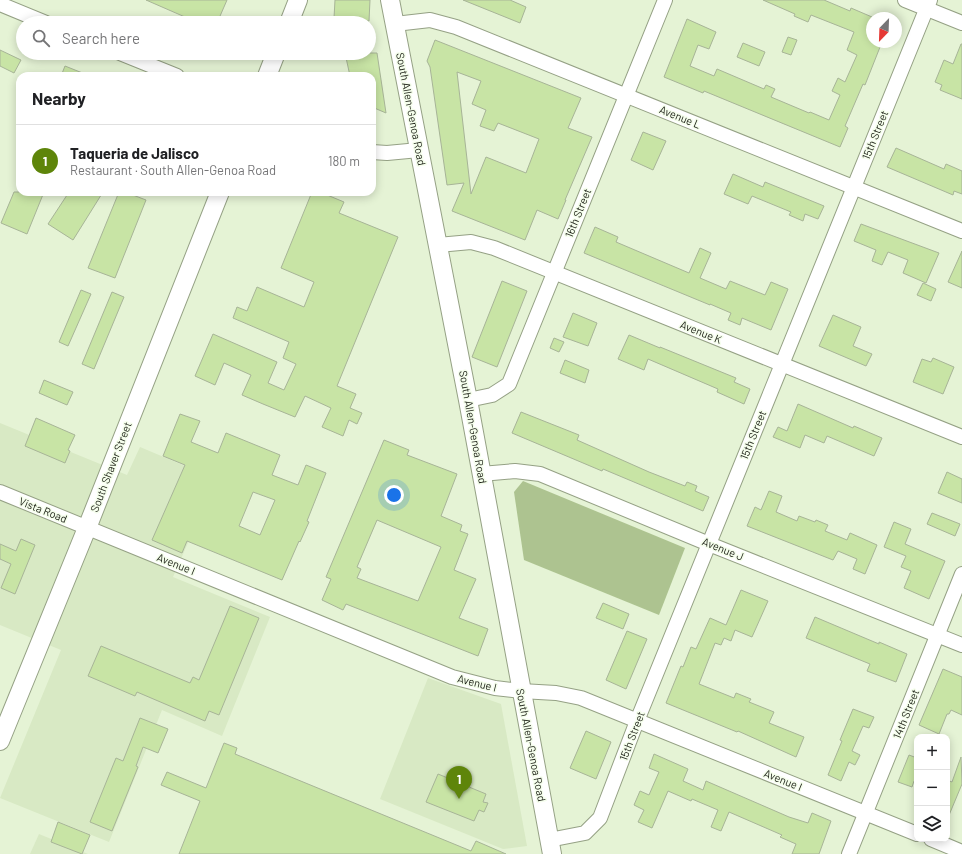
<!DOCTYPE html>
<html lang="en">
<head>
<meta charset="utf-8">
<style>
	:root { --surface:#fff; --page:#f6f6f6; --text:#202124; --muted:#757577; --line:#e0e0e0; --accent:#5e850a }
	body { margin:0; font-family:Barlow,sans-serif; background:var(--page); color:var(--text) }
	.controls { position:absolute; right:12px; bottom:12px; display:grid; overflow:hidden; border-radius:8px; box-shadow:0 2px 10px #0003 }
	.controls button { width:36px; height:36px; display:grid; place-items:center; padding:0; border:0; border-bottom:1px solid var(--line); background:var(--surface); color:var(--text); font:20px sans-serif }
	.compass { position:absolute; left:866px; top:12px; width:36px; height:36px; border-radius:50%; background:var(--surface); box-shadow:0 2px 10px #0003; rotate:203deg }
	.you { position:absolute; left:394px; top:495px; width:14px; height:14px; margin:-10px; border:3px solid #fff; border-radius:50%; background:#1a73e8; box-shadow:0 0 0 6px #1a73e833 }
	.badge { display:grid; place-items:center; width:26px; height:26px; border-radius:50%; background:var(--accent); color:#fff; font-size:13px; font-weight:700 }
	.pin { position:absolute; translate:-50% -33px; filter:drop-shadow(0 1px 2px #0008) }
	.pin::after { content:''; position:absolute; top:21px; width:14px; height:12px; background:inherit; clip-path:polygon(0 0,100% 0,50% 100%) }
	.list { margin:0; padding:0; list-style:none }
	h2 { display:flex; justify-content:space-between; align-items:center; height:52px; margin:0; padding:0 16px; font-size:17px }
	h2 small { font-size:13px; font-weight:400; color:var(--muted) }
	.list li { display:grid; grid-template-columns:26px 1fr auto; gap:12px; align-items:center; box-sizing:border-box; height:72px; padding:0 16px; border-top:1px solid var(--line) }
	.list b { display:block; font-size:15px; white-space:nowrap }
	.list p { margin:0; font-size:13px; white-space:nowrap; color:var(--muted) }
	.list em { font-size:13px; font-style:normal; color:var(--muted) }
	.icon { flex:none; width:22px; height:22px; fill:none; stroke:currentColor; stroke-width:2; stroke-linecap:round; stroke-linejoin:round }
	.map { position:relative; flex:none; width:962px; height:854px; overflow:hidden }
	.search { position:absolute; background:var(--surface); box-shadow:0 2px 10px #0003; left:16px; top:16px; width:360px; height:44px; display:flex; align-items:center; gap:10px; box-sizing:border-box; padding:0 14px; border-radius:22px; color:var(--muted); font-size:15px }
	.panel { position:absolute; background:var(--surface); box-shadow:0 2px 10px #0003; left:16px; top:72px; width:360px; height:124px; border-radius:12px }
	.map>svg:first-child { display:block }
	.built { fill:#d8e9c4 }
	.green { fill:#adc390 }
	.building { fill:#c8e4a5; stroke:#a7b497; fill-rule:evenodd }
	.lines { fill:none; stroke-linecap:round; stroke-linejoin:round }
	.minor-casing { stroke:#95a185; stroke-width:16 }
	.major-casing { stroke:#95a185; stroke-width:20 }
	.minor { stroke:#fff; stroke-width:14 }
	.major { stroke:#fff; stroke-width:18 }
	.labels { text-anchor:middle; stroke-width:3; stroke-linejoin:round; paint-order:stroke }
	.street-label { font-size:11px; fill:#1b1f15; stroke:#f5feec }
</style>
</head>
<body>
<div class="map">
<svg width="962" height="854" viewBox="0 0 962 854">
	<rect width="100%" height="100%" fill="#e5f3d5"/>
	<!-- built -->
	<g class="built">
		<polygon points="0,423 127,475 140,447 216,479 173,577 270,617 222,736 162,710 109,842 0,798 61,650 0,625"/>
		<polygon points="428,678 501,704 527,846 503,849 380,799"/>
		<polygon points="39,834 88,854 30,854"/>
	</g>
	<!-- green -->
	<polygon class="green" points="523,481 685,548 659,615 524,560 514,492"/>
	<!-- building -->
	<g class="building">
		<polygon points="146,0 227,0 217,23 182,23 185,17"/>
		<polygon points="335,0 370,0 369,21 334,18"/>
		<polygon points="463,0 510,0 526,7 520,23"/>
		<polygon points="763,0 824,0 850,11 851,8 872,17 872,42 882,42 865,85 863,84 845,126 848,128 840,147 704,91 703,93 664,77 687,19 716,32 709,49 698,45 690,66 714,76 717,69 764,89 766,85 775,89 771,97 809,113 810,112 829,120 840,95 832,91 838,78 845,82 857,55 847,50 854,32 811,15 808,22 794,16 795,14"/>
		<polygon points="788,37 797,40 791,55 782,52"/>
		<path d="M435,40L581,98L568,128L592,137L565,200H566L558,219L537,210L525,240L452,211L464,183L447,185L430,67L427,61ZM457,72L481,81L472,104L486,110L480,126L494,131L498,123L539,139L526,173L486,157L471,194Z"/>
		<polygon points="743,43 765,52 759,66 737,57"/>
		<polygon points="961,44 962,44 962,99 940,90 942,85 935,82 944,60 953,64"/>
		<polygon points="0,50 21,60 14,73 0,66"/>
		<polygon points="345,53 377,53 386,113 372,107 372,76 350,76"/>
		<polygon points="65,66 90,76 61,76"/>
		<polygon points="643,132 666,141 653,170 631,160"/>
		<polygon points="896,148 944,169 946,164 962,171 962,194 954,191 953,195 887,167"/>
		<polygon points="733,174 763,187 765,182 824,206 818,219 805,214 803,221 789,215 791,212 752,196 748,204 724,194"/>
		<polygon points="14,192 44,192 27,234 1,223"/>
		<polygon points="69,192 103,192 73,240 48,224"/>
		<polygon points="119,192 125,192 146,200 115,278 88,268"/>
		<polygon points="312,192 320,192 344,202 339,213 398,237 337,386 356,394 350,408 362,413 357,424 349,420 343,436 322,427 331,408 305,396 295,417 263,404 242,395 251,375 224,363 215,385 195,376 213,334 277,362 268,383 284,390 296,364 283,358 289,342 233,318 237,307 247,311 257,287 304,307 314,282 281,268"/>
		<polygon points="861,224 939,253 926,283 903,273 908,260 888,252 882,265 872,261 876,250 854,241"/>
		<polygon points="595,227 618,237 616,242 689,273 700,248 711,253 700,278 726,289 730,281 765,295 771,282 788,289 771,330 742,318 740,325 728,320 731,313 710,304 710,305 584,253"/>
		<polygon points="962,251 962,288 948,282"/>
		<polygon points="502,281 527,291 497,367 472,357"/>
		<polygon points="923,283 936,289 931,301 917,295"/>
		<polygon points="81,290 91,294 68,346 59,342"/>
		<polygon points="112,292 124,297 94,369 82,364"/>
		<polygon points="573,313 597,323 588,346 563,337"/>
		<polygon points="833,315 861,327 853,346 872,354 866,366 819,346"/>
		<polygon points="629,335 660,348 660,347 736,378 734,382 750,389 744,404 717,392 718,389 648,359 644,370 618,359"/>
		<polygon points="554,338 564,342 559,352 550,348"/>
		<polygon points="933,358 954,367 943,394 913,382 922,359 931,362"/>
		<polygon points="565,360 589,370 585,383 560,373"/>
		<polygon points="44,380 73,392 67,405 39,393"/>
		<polygon points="798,404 853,428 854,426 882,438 874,456 827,436 824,443 805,435 800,448 773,437 778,427 787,431"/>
		<polygon points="521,412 579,435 577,440 649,472 685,486 687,482 697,486 695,491 709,497 703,511 603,469 602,471 512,433"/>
		<path d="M180,414L200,421L191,442L218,453L226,433L280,455L272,475L298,485L306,465L326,473L307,521L309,522L300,542L299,541L282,580L187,541L182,553L152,540L185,465L163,456ZM253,492L275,500L260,535L239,526Z"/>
		<polygon points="36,418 75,435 68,450 70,451 65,463 25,446"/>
		<path d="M384,440L409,450L407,455L457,474L441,516L462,525L460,531L468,534L454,570L476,579L459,618L488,629L478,656L346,604L343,610L322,600L331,579L326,577ZM377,520L441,547L418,601L357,578L361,569L357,567Z"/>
		<polygon points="947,472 962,479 962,503 938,493"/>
		<polygon points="769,491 782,496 776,512 797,521 799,516 815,522 816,520 828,525 825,531 847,540 850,533 877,545 865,574 853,569 857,559 838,551 833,560 747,526 755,507 761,510"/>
		<polygon points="932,513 960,524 955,536 927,524"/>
		<polygon points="894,522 911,529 905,544 945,561 929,599 904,588 911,571 901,567 906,556 884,547"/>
		<polygon points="21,539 35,545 15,594 1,588 11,564 0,559 0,544 16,551"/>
		<polygon points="741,590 768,601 752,637 735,630 731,641 724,638 721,645 715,643 699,684 734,698 736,693 751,699 749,702 774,712 769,723 804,737 796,757 738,731 737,732 666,703 681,666 683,667 691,647 696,649 710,618 726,625"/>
		<polygon points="603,603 629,614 623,629 596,618"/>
		<polygon points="230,606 259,618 219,715 209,711 205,721 137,692 135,696 88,676 101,646 190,683 193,677 199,680"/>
		<polygon points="815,617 879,644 879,642 907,654 896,682 867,671 870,664 806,638"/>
		<polygon points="627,631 647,639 626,689 606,680"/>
		<polygon points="943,669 962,677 962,715 951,710 949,714 947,714 939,734 919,725"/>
		<polygon points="853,709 874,717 869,728 863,726 852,751 860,755 855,765 849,762 841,781 828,775 842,741 840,740"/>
		<polygon points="140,718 168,729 158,753 143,747 136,766 138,767 112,831 90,822 116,758 123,761"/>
		<polygon points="586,731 611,742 596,779 570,768"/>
		<polygon points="224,743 237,748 235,754 471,851 476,841 506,854 179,854 200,801 161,785 167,772 206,788"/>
		<polygon points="654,754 688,769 683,781 703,790 706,781 789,817 808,823 812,813 831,821 819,854 792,854 796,844 780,837 782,835 729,812 721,831 711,827 718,810 692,799 691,801 668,791 652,828 638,822 644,810 634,805 640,791 649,795 659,772 649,768"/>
		<polygon points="909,755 917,758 917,782 914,781 912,787 898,782"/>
		<polygon points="961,757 962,784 947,820 947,780 952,782"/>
		<polygon points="438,774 460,783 462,778 471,782 469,787 486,794 483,802 488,803 484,812 479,810 474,821 426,802"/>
		<polygon points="58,822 90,835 82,854 51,842"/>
	</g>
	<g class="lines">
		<!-- minor casing -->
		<g class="minor-casing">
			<g id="minor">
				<polyline points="905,0 962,23"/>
				<polyline points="0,4 46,23"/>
				<polyline points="395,24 430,20 456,27 962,231"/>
				<polyline points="120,53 177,76"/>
				<polyline points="372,152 387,153 419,150"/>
				<polyline points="438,245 471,242 494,248 962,437"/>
				<polyline points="468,400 492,395 509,384 665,0"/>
				<polyline points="481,474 515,471 540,474 709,544 962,645"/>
				<polyline points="0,492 452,677 495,688 521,691 556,693 581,698 917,834"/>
				<polyline points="931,839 962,852"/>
				<polyline points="549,840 585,833 600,818 637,721 930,0"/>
				<polyline points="849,854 962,574"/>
			</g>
		</g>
		<!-- major casing -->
		<g class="major-casing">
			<g id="major">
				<polyline points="390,0 468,400 552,854"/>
				<polyline points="289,23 298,0"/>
				<polyline points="267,76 276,53"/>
				<polyline points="0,741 87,528 220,192"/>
			</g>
		</g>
		<!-- minor -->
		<use href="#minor" class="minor"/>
		<!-- major -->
		<use href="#major" class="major"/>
	</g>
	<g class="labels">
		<!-- street labels -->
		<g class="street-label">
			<text transform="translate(411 109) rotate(79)" y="4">South Allen-Genoa Road</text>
			<text transform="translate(680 117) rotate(22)" y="4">Avenue L</text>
			<text transform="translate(875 135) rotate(-68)" y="4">15th Street</text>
			<text transform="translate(578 213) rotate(-68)" y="4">16th Street</text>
			<text transform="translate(701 332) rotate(22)" y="4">Avenue K</text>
			<text transform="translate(473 427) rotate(80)" y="4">South Allen-Genoa Road</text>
			<text transform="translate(753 435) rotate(-68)" y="4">15th Street</text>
			<text transform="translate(111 467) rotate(-69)" y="4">South Shaver Street</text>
			<text transform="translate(43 510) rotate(22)" y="4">Vista Road</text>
			<text transform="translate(723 549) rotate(22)" y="4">Avenue J</text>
			<text transform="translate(176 564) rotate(22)" y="4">Avenue I</text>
			<text transform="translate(477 683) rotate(14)" y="4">Avenue I</text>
			<text transform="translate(906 714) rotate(-68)" y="4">14th Street</text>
			<text transform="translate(632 736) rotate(-69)" y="4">15th Street</text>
			<text transform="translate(531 745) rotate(79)" y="4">South Allen-Genoa Road</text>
			<text transform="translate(783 780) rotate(22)" y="4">Avenue I</text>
		</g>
	</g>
</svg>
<div class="controls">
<button>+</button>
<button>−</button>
<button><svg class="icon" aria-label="layers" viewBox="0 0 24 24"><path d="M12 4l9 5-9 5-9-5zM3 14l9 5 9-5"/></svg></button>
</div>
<svg class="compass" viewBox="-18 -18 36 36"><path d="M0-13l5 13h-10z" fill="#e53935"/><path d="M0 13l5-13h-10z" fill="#757577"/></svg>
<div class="you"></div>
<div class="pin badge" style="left:459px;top:799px">1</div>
<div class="search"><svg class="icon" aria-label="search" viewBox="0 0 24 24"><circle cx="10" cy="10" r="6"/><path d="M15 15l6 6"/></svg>Search here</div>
<section class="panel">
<h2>Nearby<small></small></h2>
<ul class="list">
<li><span class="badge">1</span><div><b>Taqueria de Jalisco</b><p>Restaurant · South Allen-Genoa Road</p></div><em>180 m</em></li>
</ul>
</section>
</div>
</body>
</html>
